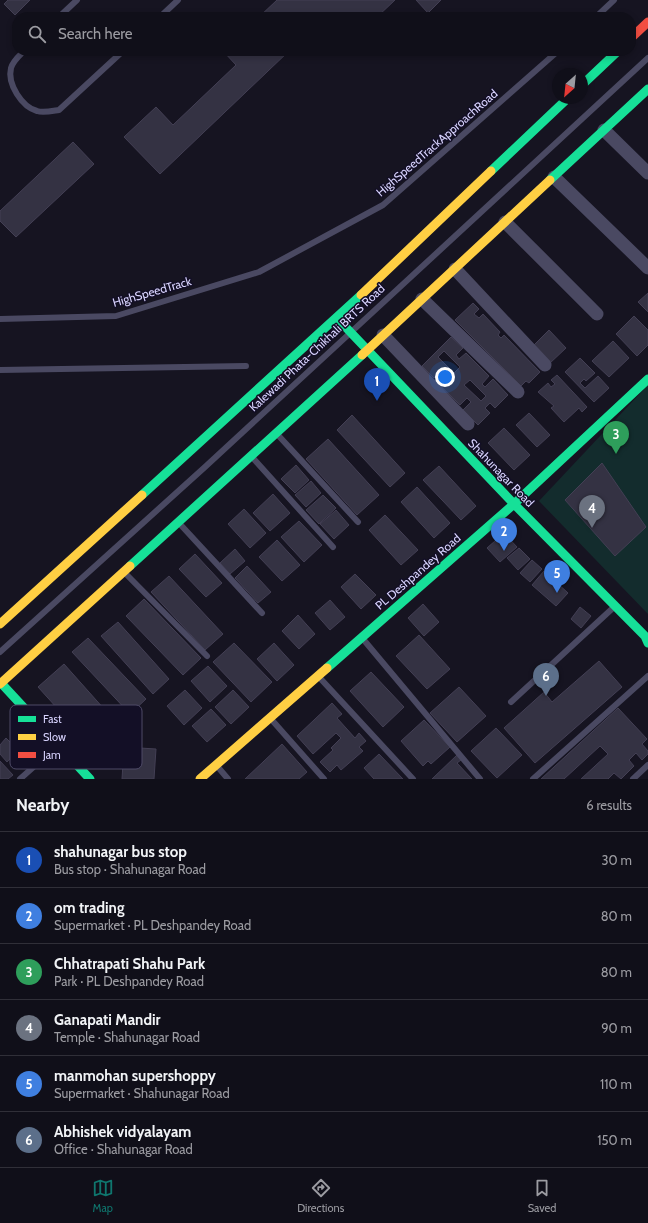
<!DOCTYPE html>
<html lang="en">
<head>
<meta charset="utf-8">
<style>
	:root { --surface:#100f19; --page:#191822; --text:#f1f3f6; --muted:#9c9ca2; --line:#302f38; --accent:#0f766e }
	body { margin:0; font-family:Cabin,sans-serif; background:var(--page); color:var(--text) }
	.compass { position:absolute; left:552px; top:68px; width:36px; height:36px; border-radius:50%; background:var(--surface); box-shadow:0 2px 6px #0003; rotate:207deg }
	.you { position:absolute; left:445px; top:377px; width:14px; height:14px; margin:-10px; border:3px solid #fff; border-radius:50%; background:#1a73e8; box-shadow:0 0 0 6px #1a73e833 }
	.badge { display:grid; place-items:center; width:26px; height:26px; border-radius:50%; background:var(--accent); color:#fff; font-size:13px; font-weight:700 }
	.pin { position:absolute; translate:-50% -33px; filter:drop-shadow(0 1px 2px #0008) }
	.pin::after { content:''; position:absolute; top:21px; width:14px; height:12px; background:inherit; clip-path:polygon(0 0,100% 0,50% 100%) }
	.list { margin:0; padding:0; list-style:none }
	h2 { display:flex; justify-content:space-between; align-items:center; height:52px; margin:0; padding:0 16px; font-size:17px }
	h2 small { font-size:13px; font-weight:400; color:var(--muted) }
	.list li { display:grid; grid-template-columns:26px 1fr auto; gap:12px; align-items:center; box-sizing:border-box; height:56px; padding:0 16px; border-top:1px solid var(--line) }
	.list b { display:block; font-size:15px; white-space:nowrap }
	.list p { margin:0; font-size:13px; white-space:nowrap; color:var(--muted) }
	.list em { font-size:13px; font-style:normal; color:var(--muted) }
	.icon { flex:none; width:22px; height:22px; fill:none; stroke:currentColor; stroke-width:2; stroke-linecap:round; stroke-linejoin:round }
	.map { position:relative; flex:none; width:648px; height:779px; overflow:hidden }
	.search { position:absolute; background:var(--surface); box-shadow:0 2px 6px #0003; left:12px; right:12px; top:12px; height:44px; display:flex; align-items:center; gap:10px; box-sizing:border-box; padding:0 14px; border-radius:16px; color:var(--muted); font-size:15px }
	.sheet { height:388px; background:var(--surface) }
	nav { display:flex; justify-content:space-around; align-items:center; box-sizing:border-box; height:56px; border-top:1px solid var(--line); background:var(--surface); font-size:11px; color:var(--muted) }
	nav a { display:grid; justify-items:center; gap:2px }
	nav .on { color:var(--accent) }
	.map>svg:first-child { display:block }
	.green { fill:#132c2d }
	.building { fill:#343243; stroke:#433f54; fill-rule:evenodd }
	.lines { fill:none; stroke-linecap:round; stroke-linejoin:round }
	.lane { stroke:#4a4962; stroke-width:6 }
	.street { stroke:#4a4962; stroke-width:13 }
	.fast { stroke:#16e098; stroke-width:9 }
	.slow { stroke:#ffcf43; stroke-width:9 }
	.jam { stroke:#f24e42; stroke-width:9 }
	.labels { text-anchor:middle; stroke-width:3; stroke-linejoin:round; paint-order:stroke }
	.street-label { font-size:12px; fill:#d9d4ff; stroke:#130f26 }
	.key { fill:#130f26; stroke:#4e4a67; stroke-width:1 }
	.key-label { font-size:11px; fill:#d9d4ff }
</style>
</head>
<body>
<div class="map">
<svg width="648" height="779" viewBox="0 0 648 779">
	<rect width="100%" height="100%" fill="#161421"/>
	<!-- green -->
	<polygon class="green" points="648,385 648,614 539,501"/>
	<!-- building -->
	<g class="building">
		<polygon points="8,0 30,0 15,15 4,4"/>
		<polygon points="277,0 395,0 377,17 259,17"/>
		<polygon points="416,0 441,0 428,13"/>
		<polygon points="223,51 289,51 160,174 124,137 156,107 173,125 236,65"/>
		<polygon points="73,142 94,164 16,237 0,221 0,211"/>
		<polygon points="648,293 648,312 638,302"/>
		<polygon points="473,303 479,309 474,314 479,318 483,314 500,332 498,335 501,338 504,335 540,372 529,383 526,381 521,386 455,320"/>
		<polygon points="634,316 648,330 648,345 637,356 616,334"/>
		<polygon points="549,330 566,348 549,364 532,347"/>
		<path d="M451,337L463,348L456,355L459,359L466,353L489,376L482,384L485,387L493,379L508,395L495,408L490,403L485,408L490,413L478,425L463,410L471,402L467,398L460,405L436,381L443,374L441,371L434,378L422,366ZM444,351L460,367L454,373L438,357ZM470,380L486,396L481,401L464,385Z"/>
		<polygon points="613,341 629,358 609,377 592,361"/>
		<polygon points="580,358 595,373 586,381 584,379 580,383 585,388 598,376 609,388 594,402 565,372"/>
		<polygon points="557,375 587,407 582,412 579,408 564,422 551,408 554,406 538,392 548,383 551,387 555,384 551,380"/>
		<polygon points="529,413 550,435 537,447 516,425"/>
		<polygon points="352,415 405,473 390,487 337,430"/>
		<polygon points="504,428 530,455 514,470 488,443"/>
		<polygon points="328,439 379,495 357,515 306,459"/>
		<polygon points="602,463 646,527 615,556 565,500"/>
		<polygon points="296,465 309,480 295,493 281,479"/>
		<polygon points="439,466 476,506 461,520 423,480"/>
		<polygon points="311,481 321,493 306,507 295,495"/>
		<polygon points="417,487 450,523 434,538 401,502"/>
		<polygon points="273,494 290,513 270,531 253,513"/>
		<polygon points="323,495 336,508 319,524 306,510"/>
		<polygon points="244,509 266,533 250,548 228,524"/>
		<polygon points="336,510 349,525 334,539 320,524"/>
		<polygon points="385,515 418,550 401,565 369,530"/>
		<polygon points="299,521 322,545 304,562 281,537"/>
		<polygon points="504,533 517,547 500,562 487,548"/>
		<polygon points="277,540 300,565 282,581 259,557"/>
		<polygon points="519,548 530,559 518,570 507,558"/>
		<polygon points="235,549 245,561 230,574 220,563"/>
		<polygon points="195,554 222,583 206,597 179,569"/>
		<polygon points="532,560 542,569 530,582 520,573"/>
		<polygon points="247,566 271,592 258,603 235,578"/>
		<polygon points="544,571 568,593 556,606 532,585"/>
		<polygon points="355,574 376,595 361,609 341,587"/>
		<polygon points="169,576 223,634 205,650 151,592"/>
		<polygon points="144,599 201,658 183,675 126,616"/>
		<polygon points="330,600 345,617 330,630 315,613"/>
		<polygon points="423,604 439,622 424,636 408,618"/>
		<polygon points="580,607 591,616 581,628 571,619"/>
		<polygon points="298,615 315,634 299,649 282,631"/>
		<polygon points="118,622 169,679 153,694 101,636"/>
		<polygon points="419,635 450,669 427,689 396,656"/>
		<polygon points="88,638 146,699 130,714 72,652"/>
		<polygon points="234,643 272,682 251,702 213,662"/>
		<polygon points="274,643 294,665 277,681 257,659"/>
		<polygon points="599,661 622,687 535,763 504,728 544,692 552,702"/>
		<polygon points="64,664 121,728 96,751 38,687"/>
		<polygon points="208,666 227,686 210,702 191,681"/>
		<polygon points="371,672 404,707 383,727 350,691"/>
		<polygon points="459,687 486,716 457,742 430,713"/>
		<polygon points="185,690 202,708 184,725 167,706"/>
		<polygon points="233,690 249,707 231,724 215,707"/>
		<polygon points="332,703 342,714 337,718 355,738 359,733 366,741 359,747 363,751 341,770 337,765 330,772 320,762 333,750 331,748 341,738 336,733 313,754 297,736"/>
		<polygon points="618,708 647,739 642,744 648,751 648,754 642,760 636,753 629,760 634,766 621,779 614,773 608,779 581,779 608,754 600,746 564,779 541,779"/>
		<polygon points="211,709 226,725 207,742 192,726"/>
		<polygon points="424,720 450,747 431,764 428,761 423,766 401,741"/>
		<polygon points="496,728 522,755 497,778 471,751"/>
		<polygon points="6,738 18,750 7,762 0,754 0,745"/>
		<polygon points="282,744 307,772 299,779 245,779"/>
		<polygon points="124,747 156,749 154,779 122,779"/>
		<polygon points="379,754 403,779 374,779 364,768"/>
		<polygon points="457,755 461,760 457,763 472,779 432,779"/>
		<polygon points="0,761 13,775 8,779 0,779"/>
	</g>
	<g class="lines">
		<!-- lane -->
		<g class="lane">
			<polyline points="59,17 77,0"/>
			<polyline points="160,17 178,0"/>
			<polyline points="596,17 614,0"/>
			<path d="M24,51C19,56 13,61 11,68C7,84 22,107 37,111C43,113 52,111 59,110L123,51"/>
			<polyline points="0,319 116,316 259,272 383,205 558,51"/>
			<polyline points="0,370 246,366"/>
			<polyline points="277,434 358,522"/>
			<polyline points="252,457 333,547"/>
			<polyline points="179,523 262,613"/>
			<polyline points="125,573 207,656"/>
			<polyline points="363,639 480,779"/>
			<polyline points="0,652 205,467 648,58"/>
			<polyline points="319,677 413,779"/>
			<polyline points="511,702 614,607"/>
			<polyline points="271,719 324,779"/>
			<polyline points="217,766 228,779"/>
			<polyline points="20,779 57,746"/>
			<polyline points="533,779 648,676"/>
			<polyline points="633,779 648,765"/>
		</g>
		<!-- street -->
		<g class="street">
			<polyline points="604,130 648,173"/>
			<polyline points="554,177 648,268"/>
			<polyline points="505,222 597,314"/>
			<polyline points="455,269 545,365"/>
			<polyline points="422,299 518,392"/>
			<polyline points="383,335 468,424"/>
		</g>
		<!-- fast -->
		<g class="fast">
			<polyline points="582,85 618,51"/>
			<polyline points="491,171 568,98"/>
			<polyline points="550,180 648,89"/>
			<polyline points="337,318 514,504 645,636 648,643"/>
			<polyline points="142,495 361,295"/>
			<polyline points="130,566 362,355"/>
			<polyline points="327,668 514,504 648,379"/>
			<polyline points="1,683 90,779"/>
		</g>
		<!-- slow -->
		<g class="slow">
			<polyline points="361,295 491,171"/>
			<polyline points="362,355 550,180"/>
			<polyline points="0,624 142,495"/>
			<polyline points="0,684 130,566"/>
			<polyline points="200,779 327,668"/>
		</g>
		<!-- jam -->
		<polyline class="jam" points="631,38 648,22"/>
	</g>
	<g class="labels">
		<!-- street labels -->
		<g class="street-label">
			<text transform="translate(437 143) rotate(-41)" y="4">HighSpeedTrackApproachRoad</text>
			<text transform="translate(152 292) rotate(-16)" y="4">HighSpeedTrack</text>
			<text transform="translate(317 348) rotate(-43)" y="4">Kalewadi Phata-Chikhali BRTS Road</text>
			<text transform="translate(501 473) rotate(46)" y="4">Shahunagar Road</text>
			<text transform="translate(418 572) rotate(-41)" y="4">PL Deshpandey Road</text>
		</g>
	</g>
	<!-- legend -->
	<rect x="10" y="705" width="132" height="64" rx="6" class="key"/>
	<rect x="18" y="716" width="18" height="6" fill="#16e098"/>
	<rect x="18" y="734" width="18" height="6" fill="#ffcf43"/>
	<rect x="18" y="752" width="18" height="6" fill="#f24e42"/>
	<g class="key-label">
		<text x="43" y="723">Fast</text>
		<text x="43" y="741">Slow</text>
		<text x="43" y="759">Jam</text>
	</g>
</svg>
<svg class="compass" viewBox="-18 -18 36 36"><path d="M0-13l5 13h-10z" fill="#e53935"/><path d="M0 13l5-13h-10z" fill="#9c9ca2"/></svg>
<div class="you"></div>
<div class="pin badge" style="left:377px;top:401px;background:#1a4fb4">1</div>
<div class="pin badge" style="left:504px;top:551px;background:#3f7fe0">2</div>
<div class="pin badge" style="left:616px;top:454px;background:#2e9e5b">3</div>
<div class="pin badge" style="left:592px;top:528px;background:#6b7280">4</div>
<div class="pin badge" style="left:557px;top:593px;background:#3f7fe0">5</div>
<div class="pin badge" style="left:546px;top:696px;background:#5c6f8a">6</div>
<div class="search"><svg class="icon" aria-label="search" viewBox="0 0 24 24"><circle cx="10" cy="10" r="6"/><path d="M15 15l6 6"/></svg>Search here</div>
</div>
<section class="sheet">
<h2>Nearby<small>6 results</small></h2>
<ul class="list">
<li><span class="badge" style="background:#1a4fb4">1</span><div><b>shahunagar bus stop</b><p>Bus stop · Shahunagar Road</p></div><em>30 m</em></li>
<li><span class="badge" style="background:#3f7fe0">2</span><div><b>om trading</b><p>Supermarket · PL Deshpandey Road</p></div><em>80 m</em></li>
<li><span class="badge" style="background:#2e9e5b">3</span><div><b>Chhatrapati Shahu Park</b><p>Park · PL Deshpandey Road</p></div><em>80 m</em></li>
<li><span class="badge" style="background:#6b7280">4</span><div><b>Ganapati Mandir</b><p>Temple · Shahunagar Road</p></div><em>90 m</em></li>
<li><span class="badge" style="background:#3f7fe0">5</span><div><b>manmohan supershoppy</b><p>Supermarket · Shahunagar Road</p></div><em>110 m</em></li>
<li><span class="badge" style="background:#5c6f8a">6</span><div><b>Abhishek vidyalayam</b><p>Office · Shahunagar Road</p></div><em>150 m</em></li>
</ul>
</section>
<nav>
<a class="on"><svg class="icon" aria-label="map" viewBox="0 0 24 24"><path d="M3 6l6-2 6 2 6-2v14l-6 2-6-2-6 2zM9 4v14M15 6v14"/></svg>Map</a>
<a><svg class="icon" aria-label="directions" viewBox="0 0 24 24"><path d="M12 3l9 9-9 9-9-9zM9 14v-3h6M13 9l2 2-2 2"/></svg>Directions</a>
<a><svg class="icon" aria-label="saved" viewBox="0 0 24 24"><path d="M7 4h10v16l-5-4-5 4z"/></svg>Saved</a>
</nav>
</body>
</html>
